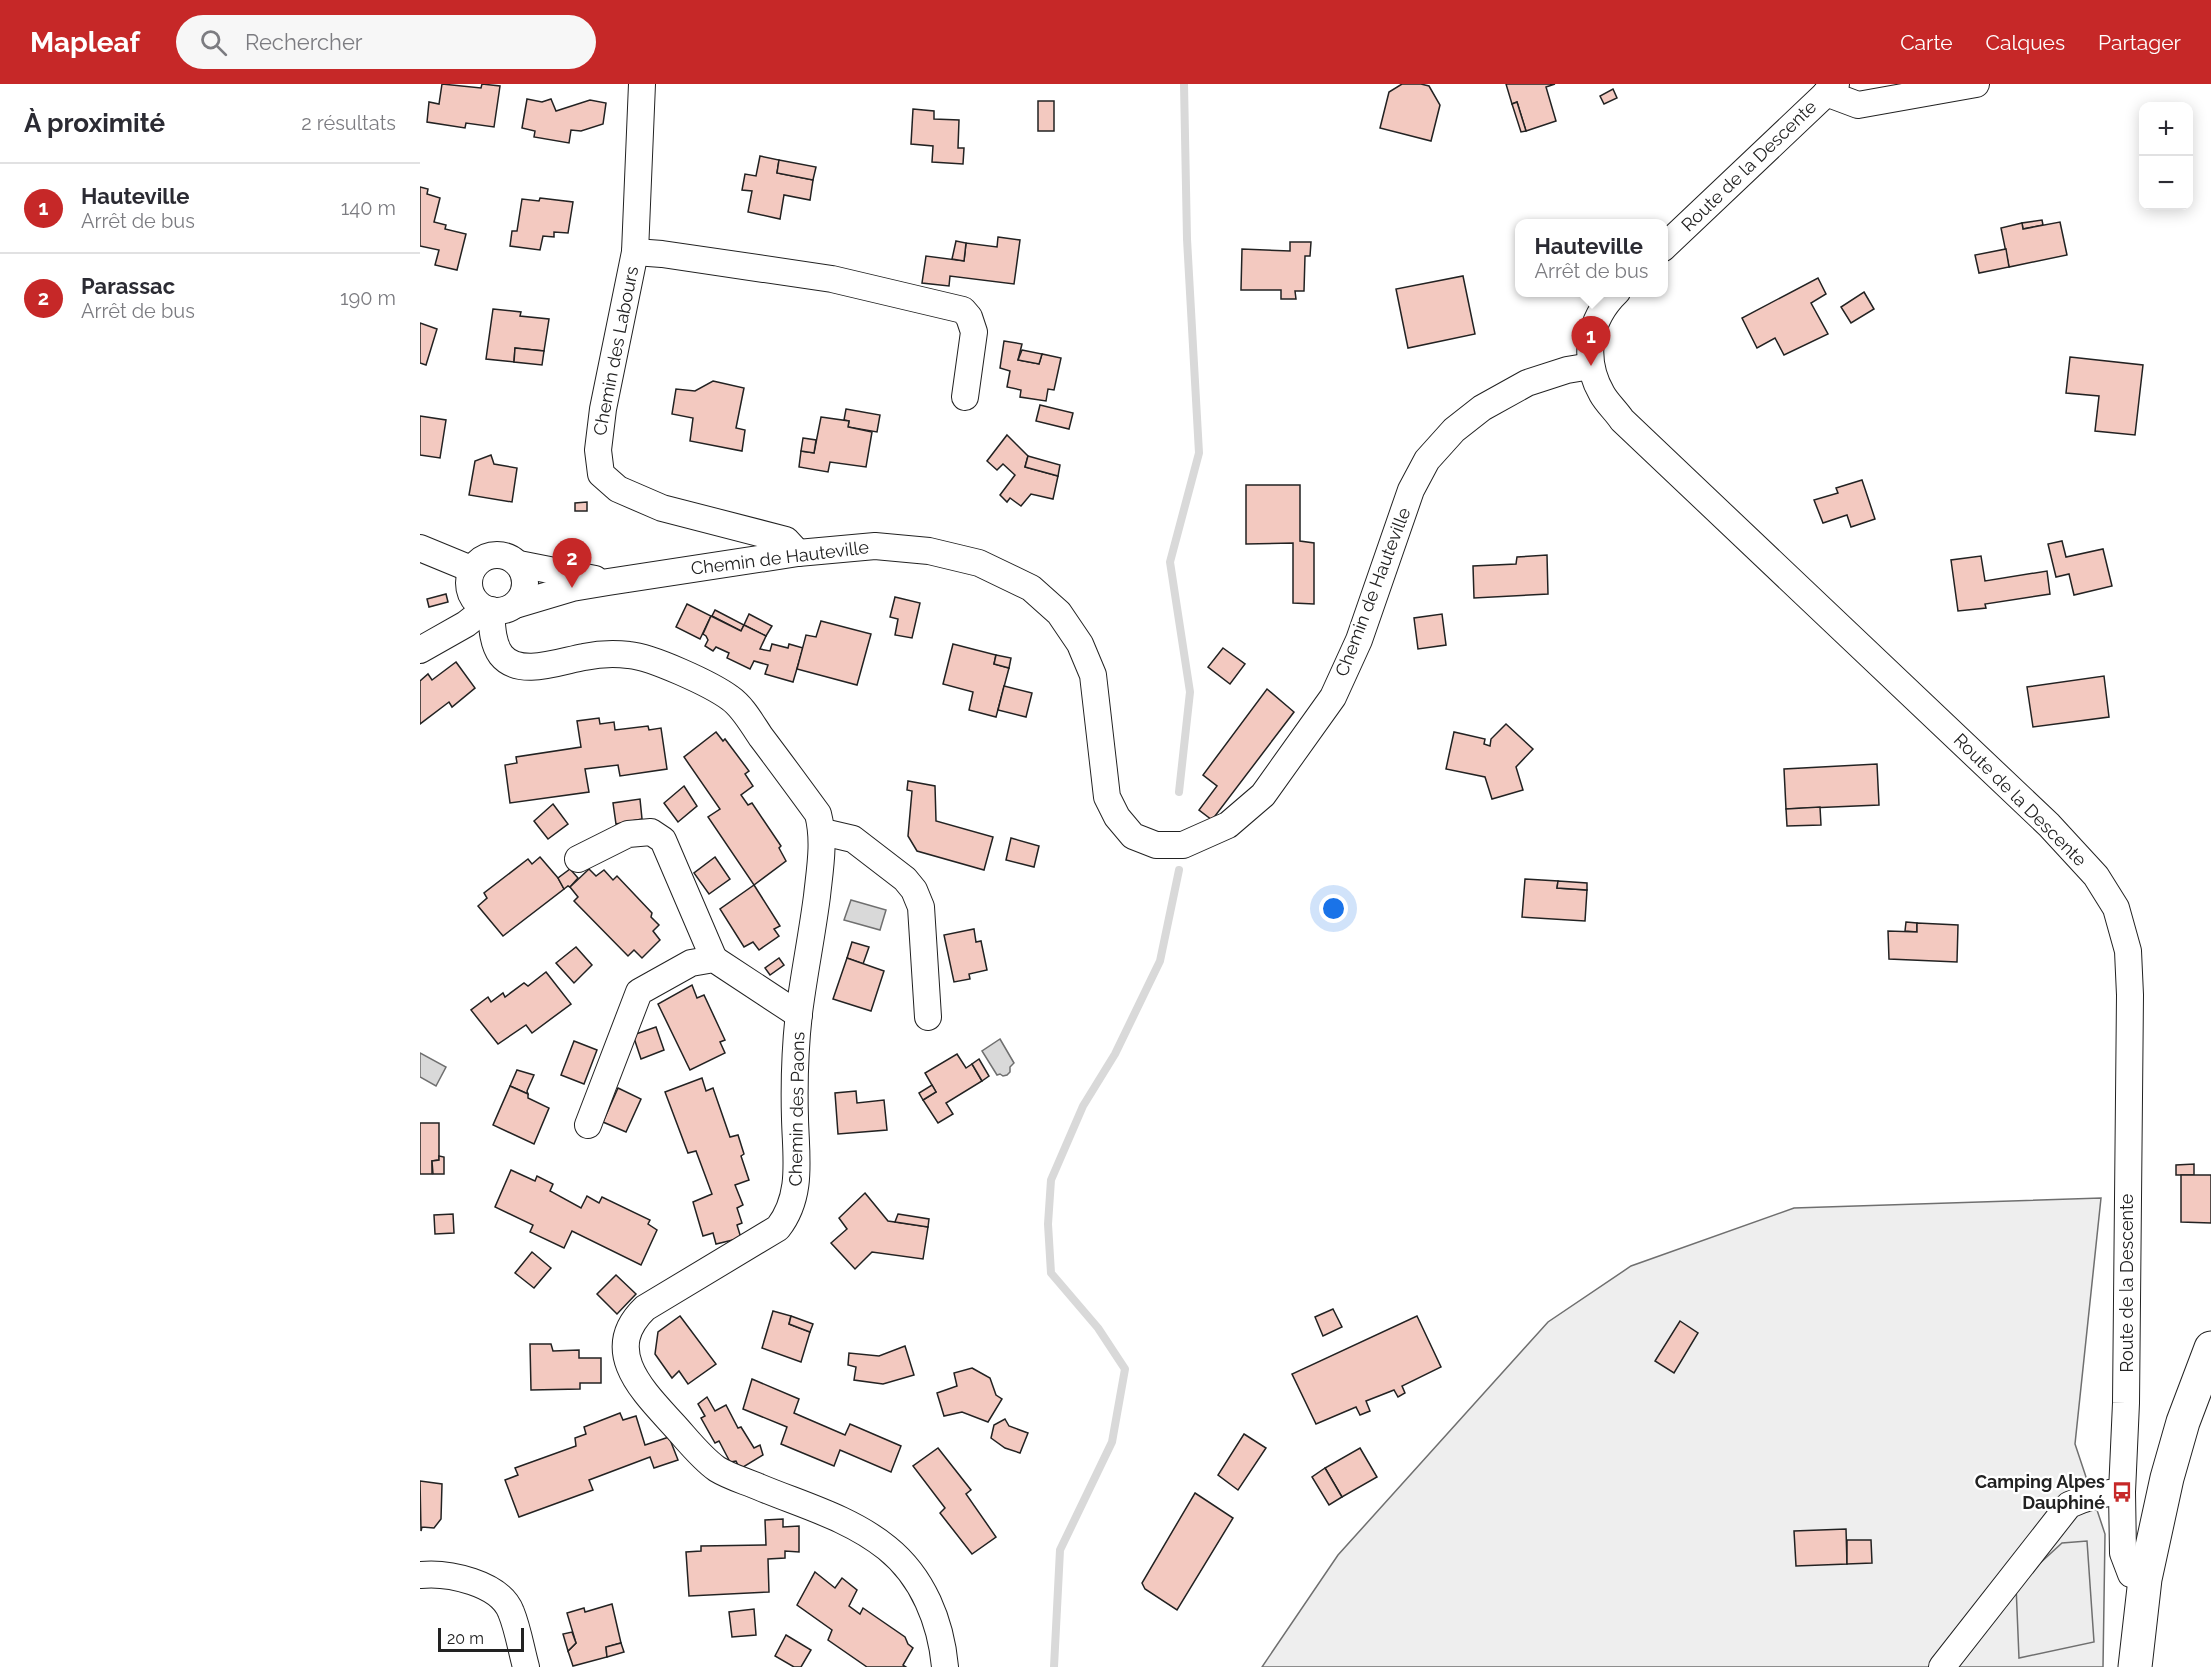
<!DOCTYPE html>
<html lang="fr">
<head>
<meta charset="utf-8">
<style>
	:root { --surface:#fff; --page:#f7f7f7; --text:#2b2b33; --muted:#7c7c81; --line:#e1e1e2; --accent:#c62828 }
	body { margin:0; font-family:Raleway,sans-serif; background:var(--page); color:var(--text) }
	.controls { position:absolute; right:18px; top:18px; display:grid; overflow:hidden; border-radius:12px; box-shadow:0 3px 15px #0003 }
	.controls button { width:54px; height:54px; display:grid; place-items:center; padding:0; border:0; border-bottom:2px solid var(--line); background:var(--surface); color:var(--text); font:30px sans-serif }
	.scale { position:absolute; left:18px; bottom:15px; width:86px; box-sizing:border-box; padding-left:6px; border:3px solid #222; border-top:0; font-size:16px; line-height:21px; white-space:nowrap; color:#222; -webkit-text-stroke:4px #fff; paint-order:stroke }
	.you { position:absolute; left:914px; top:825px; width:21px; height:21px; margin:-15px; border:4px solid #fff; border-radius:50%; background:#1a73e8; box-shadow:0 0 0 9px #1a73e833 }
	.badge { display:grid; place-items:center; width:39px; height:39px; border-radius:50%; background:var(--accent); color:#fff; font-size:20px; font-weight:700 }
	.pin { position:absolute; translate:-50% -50px; filter:drop-shadow(0 2px 3px #0008) }
	.pin::after { content:''; position:absolute; top:32px; width:21px; height:18px; background:inherit; clip-path:polygon(0 0,100% 0,50% 100%) }
	.popup { position:absolute; left:1095px; top:135px; width:153px; height:78px; box-sizing:border-box; display:grid; place-content:center; border-radius:12px; background:var(--surface); filter:drop-shadow(0 2px 4px #0005); font-size:20px; white-space:nowrap; color:var(--muted) }
	.popup b { font-size:22px; color:var(--text) }
	.popup::after { content:''; position:absolute; left:50%; top:100%; margin-left:-12px; border:12px solid transparent; border-top-color:var(--surface) }
	.list { margin:0; padding:0; list-style:none }
	h2 { display:flex; justify-content:space-between; align-items:center; height:78px; margin:0; padding:0 24px; font-size:26px }
	h2 small { font-size:20px; font-weight:400; color:var(--muted) }
	.list li { display:grid; grid-template-columns:39px 1fr auto; gap:18px; align-items:center; box-sizing:border-box; height:90px; padding:0 24px; border-top:2px solid var(--line) }
	.list b { display:block; font-size:22px; white-space:nowrap }
	.list p { margin:0; font-size:20px; white-space:nowrap; color:var(--muted) }
	.list em { font-size:20px; font-style:normal; color:var(--muted) }
	.icon { flex:none; width:33px; height:33px; fill:none; stroke:currentColor; stroke-width:2; stroke-linecap:round; stroke-linejoin:round }
	.map { position:relative; flex:none; width:1791px; height:1583px; overflow:hidden }
	header { display:flex; align-items:center; gap:36px; box-sizing:border-box; height:84px; padding:0 30px; background:var(--accent); color:#fff }
	header strong { font-size:28px }
	nav { display:flex; gap:33px; margin-inline-start:auto; font-size:21px }
	.search { width:420px; height:54px; background:var(--page); display:flex; align-items:center; gap:15px; box-sizing:border-box; padding:0 21px; border-radius:33px; color:var(--muted); font-size:22px }
	main { display:flex }
	aside { flex:1; background:var(--surface) }
	.map>svg:first-child { display:block }
	.green { fill:#eee; stroke:#6f6f6f; stroke-width:1.5 }
	.parking { fill:#ededed; stroke:#6f6f6f; stroke-width:1.5 }
	.water { fill:#d9d9d9; stroke:#6f6f6f; stroke-width:1.5 }
	.lines { fill:none; stroke-linecap:round; stroke-linejoin:round }
	.stream { stroke:#d9d9d9; stroke-width:8 }
	.building { fill:#f3c9c0; stroke:#222; stroke-width:1.5 }
	.street-casing { stroke:#222; stroke-width:28 }
	.primary-casing { stroke:#222; stroke-width:35 }
	.street { stroke:#fff; stroke-width:26 }
	.primary { stroke:#fff; stroke-width:33 }
	.labels { text-anchor:middle; stroke-width:4.5; stroke-linejoin:round; paint-order:stroke }
	.street-label { font-size:18px; fill:#222; stroke:#fff }
	.poi-label { font-size:18px; font-weight:bold; fill:#222; stroke:#fff; text-anchor:end }
</style>
</head>
<body>
<header>
<strong>Mapleaf</strong>
<div class="search"><svg class="icon" aria-label="search" viewBox="0 0 24 24"><circle cx="10" cy="10" r="6"/><path d="M15 15l6 6"/></svg>Rechercher</div>
<nav><a>Carte</a><a>Calques</a><a>Partager</a></nav>
</header>
<main>
<aside>
<h2>À proximité<small>2 résultats</small></h2>
<ul class="list">
<li><span class="badge">1</span><div><b>Hauteville</b><p>Arrêt de bus</p></div><em>140 m</em></li>
<li><span class="badge">2</span><div><b>Parassac</b><p>Arrêt de bus</p></div><em>190 m</em></li>
</ul>
</aside>
<div class="map">
<svg width="1791" height="1583" viewBox="0 0 1791 1583">
	<rect width="100%" height="100%" fill="#fff"/>
	<!-- green -->
	<polygon class="green" points="1681,1114 1655,1360 1685,1450 1683,1583 842,1583 918,1471 1128,1238 1211,1182 1374,1124"/>
	<!-- parking -->
	<polygon class="parking" points="1667,1457 1674,1558 1599,1574 1596,1501 1642,1459"/>
	<!-- water -->
	<g class="water">
		<polygon points="431,816 466,826 460,846 424,836"/>
		<polygon points="580,955 594,979 590,983 590,988 587,991 583,992 580,990 577,991 562,967"/>
		<polygon points="0,969 26,983 16,1002 0,993"/>
	</g>
	<g class="lines">
		<!-- stream -->
		<g class="stream">
			<polyline points="759,708 770,608 750,478 779,369 767,155 764,0"/>
			<polyline points="634,1583 640,1466 692,1358 705,1285 678,1244 631,1189 628,1140 631,1096 663,1022 695,970 740,877 759,786"/>
		</g>
	</g>
	<!-- building -->
	<g class="building">
		<polygon points="22,0 61,4 62,0 80,2 74,43 46,39 45,44 7,38 9,18 19,20"/>
		<polygon points="982,0 1001,0 1009,2 1020,21 1011,57 960,44 969,8"/>
		<polygon points="1086,0 1135,0 1126,3 1136,37 1106,47 1097,18 1092,20"/>
		<polygon points="1193,5 1197,14 1184,20 1180,12"/>
		<polygon points="107,15 122,18 131,15 136,27 170,16 186,19 183,40 161,47 151,46 149,59 114,53 115,47 102,44"/>
		<rect x="618" y="17" width="16" height="30"/>
		<polygon points="1097,18 1106,47 1101,48 1092,20"/>
		<polygon points="493,25 514,27 514,35 539,36 538,64 544,64 543,80 512,78 513,62 491,60"/>
		<polygon points="340,72 359,76 357,89 393,96 390,116 364,111 360,135 328,128 332,107 322,106 325,90 336,92"/>
		<polygon points="359,76 396,83 393,96 357,89"/>
		<polygon points="0,103 8,105 7,110 20,114 14,138 26,141 25,145 46,150 37,186 15,181 19,166 0,162"/>
		<polygon points="120,114 153,118 148,149 134,148 134,153 123,152 120,166 90,162 92,147 97,147 102,115 119,117"/>
		<polygon points="1622,136 1623,141 1603,145 1602,139"/>
		<polygon points="1640,138 1647,171 1589,183 1581,144 1602,139 1603,145"/>
		<polygon points="578,153 600,156 594,200 530,192 529,202 502,199 506,172 544,177 546,159 577,163"/>
		<polygon points="536,157 546,159 544,177 532,175"/>
		<polygon points="870,158 891,158 890,172 885,172 884,207 875,207 876,215 861,215 861,206 821,206 822,165 870,167"/>
		<polygon points="1586,165 1589,183 1559,189 1555,171"/>
		<polygon points="1043,192 1055,250 988,264 976,205"/>
		<polygon points="1398,194 1406,210 1391,219 1408,250 1364,271 1355,254 1337,264 1322,234"/>
		<polygon points="1444,208 1454,225 1431,239 1421,223"/>
		<polygon points="73,225 101,228 100,232 129,235 124,267 95,264 94,278 66,275"/>
		<polygon points="0,239 17,245 6,281 0,279"/>
		<polygon points="584,257 602,260 598,276 619,280 622,270 641,274 634,306 628,305 626,317 600,313 601,306 587,303 590,287 580,284"/>
		<polygon points="95,264 124,267 122,281 94,278"/>
		<polygon points="602,266 622,270 619,280 598,276"/>
		<polygon points="1650,273 1723,281 1715,351 1675,347 1679,312 1646,309"/>
		<polygon points="293,297 324,304 316,344 325,346 322,367 270,357 273,334 252,330 256,305 275,307"/>
		<polygon points="620,321 653,329 649,345 616,337"/>
		<polygon points="426,325 460,331 457,348 428,343 429,337 424,336"/>
		<polygon points="0,332 26,336 20,374 0,371"/>
		<polygon points="401,333 429,337 428,343 452,348 446,383 410,378 408,388 379,383 381,367 394,369"/>
		<polygon points="587,351 608,372 605,383 638,392 633,415 611,410 601,422 590,414 587,418 580,411 595,391 583,380 577,386 567,377"/>
		<polygon points="383,354 396,356 394,369 381,367"/>
		<polygon points="71,371 74,380 97,384 92,418 49,411 55,377"/>
		<polygon points="608,372 640,381 638,392 605,383"/>
		<polygon points="1442,396 1455,435 1431,443 1427,431 1403,439 1394,416 1418,409 1416,404"/>
		<polygon points="826,401 880,401 880,457 894,459 894,520 873,519 873,459 826,460"/>
		<polygon points="167,418 167,427 155,427 155,419"/>
		<polygon points="1642,457 1646,473 1683,465 1692,502 1654,511 1649,490 1636,493 1628,460"/>
		<polygon points="1127,471 1128,510 1054,514 1053,482 1096,480 1097,473"/>
		<polygon points="1561,472 1565,497 1627,487 1630,510 1565,520 1566,524 1538,527 1531,476"/>
		<polygon points="26,510 28,518 9,523 7,515"/>
		<polygon points="475,513 500,519 492,554 475,551 478,535 470,533"/>
		<polygon points="267,520 291,532 280,555 256,543"/>
		<polygon points="295,526 324,541 321,547 292,532"/>
		<polygon points="329,530 352,542 346,552 324,541"/>
		<polygon points="1022,530 1026,561 998,565 994,534"/>
		<polygon points="291,532 321,547 324,541 346,552 340,565 350,567 352,560 368,564 369,560 383,564 373,598 345,590 348,581 334,577 330,585 307,574 309,569 296,563 293,567 285,562 288,556 286,552 283,550"/>
		<polygon points="401,537 451,550 437,601 377,585 386,551 396,553"/>
		<polygon points="533,560 576,571 574,580 589,584 576,633 549,626 553,608 523,600"/>
		<polygon points="803,564 825,580 810,600 788,583"/>
		<polygon points="576,571 591,574 589,584 574,580"/>
		<polygon points="36,578 55,604 32,623 29,618 0,640 0,597 8,590 12,596"/>
		<polygon points="1684,592 1689,633 1613,643 1607,603"/>
		<polygon points="584,602 612,609 606,633 578,626"/>
		<polygon points="847,605 874,628 792,736 779,726 797,702 783,691"/>
		<polygon points="179,634 180,640 194,638 195,646 228,642 229,646 241,644 247,685 200,692 198,681 165,685 169,708 90,719 85,681 97,679 96,673 161,663 157,637"/>
		<polygon points="1086,640 1113,665 1096,683 1103,706 1072,715 1065,693 1026,685 1034,648 1065,655 1064,660 1070,662 1071,655"/>
		<polygon points="296,648 303,657 305,655 329,687 325,690 333,702 321,711 328,721 332,719 361,762 359,764 366,777 334,801 288,733 300,725 264,673"/>
		<polygon points="1457,680 1459,721 1366,725 1364,685"/>
		<polygon points="488,697 515,702 516,737 573,753 564,786 497,767 488,752 492,707 487,706"/>
		<polygon points="264,702 277,722 258,738 244,719"/>
		<polygon points="220,715 222,735 196,740 193,719"/>
		<polygon points="133,720 148,740 128,755 114,737"/>
		<polygon points="1400,723 1401,741 1367,742 1366,725"/>
		<polygon points="591,754 619,762 614,783 586,776"/>
		<polygon points="120,773 138,794 144,805 83,852 58,822 67,814 64,809 108,775 112,780"/>
		<polygon points="295,773 310,795 289,810 274,789"/>
		<polygon points="150,785 158,794 150,803 148,802 144,805 138,794"/>
		<polygon points="169,785 176,792 184,786 193,796 197,792 232,829 231,833 239,841 233,847 240,856 222,874 214,866 208,872 154,817 158,813 150,803"/>
		<polygon points="1105,795 1138,797 1137,804 1167,806 1165,837 1102,833"/>
		<polygon points="1138,797 1167,799 1167,806 1137,804"/>
		<polygon points="334,801 360,842 354,845 359,852 339,866 333,858 324,863 300,825"/>
		<polygon points="1486,838 1497,839 1497,848 1485,847"/>
		<polygon points="1497,839 1538,841 1537,878 1469,875 1468,847 1497,848"/>
		<polygon points="554,845 556,858 561,857 567,886 549,890 550,895 534,898 524,851"/>
		<polygon points="432,858 449,863 443,880 427,874"/>
		<polygon points="156,863 172,881 154,899 136,879"/>
		<polygon points="359,874 364,881 350,891 345,884"/>
		<polygon points="427,874 464,887 451,927 413,915"/>
		<polygon points="126,888 151,920 112,949 106,941 78,960 51,926 68,913 71,918 83,909 85,913 104,899 108,902"/>
		<polygon points="272,901 277,914 284,911 305,956 300,958 305,969 270,986 238,920"/>
		<polygon points="236,943 244,966 221,975 213,951"/>
		<polygon points="154,957 177,966 164,1000 141,991"/>
		<polygon points="537,970 546,984 552,980 562,997 526,1019 533,1030 518,1039 503,1016 516,1008 505,989"/>
		<polygon points="559,975 569,992 562,997 552,980"/>
		<polygon points="97,986 114,991 107,1007 108,1010 90,1002"/>
		<polygon points="282,994 286,1007 293,1004 310,1053 318,1051 324,1070 321,1072 329,1096 315,1101 323,1121 317,1124 322,1139 317,1141 321,1154 296,1160 293,1149 283,1152 273,1118 292,1110 276,1067 268,1069 245,1008"/>
		<polygon points="512,1001 516,1008 503,1016 499,1009"/>
		<polygon points="90,1002 108,1010 108,1014 129,1024 114,1060 73,1041"/>
		<polygon points="198,1004 221,1015 206,1048 183,1038"/>
		<polygon points="436,1007 437,1019 464,1016 467,1046 418,1050 415,1009"/>
		<polygon points="0,1039 19,1039 19,1076 12,1077 12,1090 0,1090"/>
		<polygon points="19,1072 24,1073 24,1090 13,1090 12,1077 19,1076"/>
		<polygon points="1774,1080 1774,1091 1756,1091 1756,1081"/>
		<polygon points="91,1086 115,1097 117,1092 133,1100 130,1107 161,1124 167,1112 179,1119 182,1113 230,1136 228,1140 237,1146 221,1181 152,1147 144,1164 110,1148 113,1141 75,1123"/>
		<polygon points="1761,1091 1791,1091 1791,1139 1761,1138"/>
		<polygon points="445,1109 468,1137 508,1143 503,1175 452,1168 435,1185 411,1159 427,1145 419,1134"/>
		<polygon points="33,1130 34,1149 15,1150 14,1131"/>
		<polygon points="478,1130 509,1135 508,1143 475,1138"/>
		<polygon points="112,1168 131,1184 114,1204 95,1189"/>
		<polygon points="196,1191 216,1210 197,1230 177,1210"/>
		<polygon points="913,1225 922,1243 903,1252 895,1233"/>
		<polygon points="353,1227 371,1232 369,1240 390,1248 381,1278 342,1264"/>
		<polygon points="260,1232 296,1280 268,1300 259,1287 252,1294 235,1270 238,1248"/>
		<polygon points="371,1232 393,1240 390,1248 369,1240"/>
		<polygon points="997,1232 1021,1283 982,1302 985,1309 978,1313 974,1306 946,1317 950,1327 940,1331 936,1323 896,1340 872,1290"/>
		<polygon points="1260,1237 1278,1249 1254,1289 1235,1277"/>
		<polygon points="110,1260 131,1260 133,1267 159,1266 159,1274 181,1274 181,1299 160,1299 160,1305 111,1306"/>
		<polygon points="485,1262 494,1291 463,1300 434,1296 436,1283 428,1281 429,1269 459,1272"/>
		<polygon points="552,1284 570,1294 576,1311 582,1315 568,1338 542,1328 524,1332 517,1309 537,1302 534,1289"/>
		<polygon points="332,1295 379,1315 374,1329 425,1351 430,1340 481,1362 471,1388 420,1366 414,1382 361,1360 367,1343 323,1325"/>
		<polygon points="287,1313 295,1327 306,1321 318,1344 321,1343 334,1364 340,1361 343,1371 320,1385 316,1377 310,1378 299,1357 295,1359 281,1334 285,1332 278,1320"/>
		<polygon points="200,1329 203,1336 216,1332 225,1361 249,1353 258,1376 234,1384 230,1373 169,1396 173,1406 99,1433 85,1396 98,1391 95,1384 156,1362 155,1354 166,1350 164,1343"/>
		<polygon points="585,1335 589,1342 608,1349 600,1369 585,1364 571,1354 574,1341"/>
		<polygon points="824,1350 846,1364 818,1406 798,1391"/>
		<polygon points="518,1364 551,1406 546,1410 576,1453 552,1470 520,1429 525,1424 493,1382"/>
		<polygon points="940,1364 957,1393 922,1413 905,1384"/>
		<polygon points="905,1384 922,1413 909,1421 892,1393"/>
		<polygon points="0,1397 22,1400 21,1435 14,1444 2,1443 1,1447"/>
		<polygon points="775,1409 813,1434 757,1526 725,1505 722,1499"/>
		<polygon points="363,1435 363,1443 379,1442 379,1468 365,1467 365,1474 348,1475 349,1508 269,1512 266,1468 281,1467 281,1462 346,1461 345,1436"/>
		<polygon points="1426,1445 1427,1480 1376,1482 1374,1447"/>
		<polygon points="1427,1456 1451,1456 1452,1479 1427,1480"/>
		<polygon points="395,1488 415,1504 422,1494 437,1506 429,1522 440,1530 443,1524 485,1553 488,1560 493,1564 483,1581 486,1583 447,1583 408,1556 412,1546 377,1521"/>
		<polygon points="192,1520 201,1559 186,1563 187,1573 153,1582 148,1567 156,1559 147,1529 164,1524 165,1528"/>
		<polygon points="334,1525 336,1551 312,1553 309,1528"/>
		<polygon points="152,1548 156,1559 148,1567 143,1550"/>
		<polygon points="366,1551 391,1566 381,1583 374,1583 355,1572"/>
		<polygon points="201,1559 204,1568 187,1573 186,1563"/>
	</g>
	<g class="lines">
		<!-- street casing -->
		<g class="street-casing">
			<g id="street">
				<polyline points="222,0 215,168 183,325 178,366 181,390 198,405 242,424 366,456 378,469"/>
				<polyline points="1406,9 1438,21 1556,0"/>
				<polyline points="1243,164 1416,0"/>
				<polyline points="215,168 242,170 412,195 543,226 549,233 554,248 545,313"/>
				<path d="M1197,208C1168,236 1162,275 1182,310C1187,319 1196,327 1202,336L1629,741L1676,792L1696,824L1708,867L1710,911L1706,1319L1702,1408L1703,1469L1711,1490L1725,1495"/>
				<polyline points="0,464 51,485"/>
				<circle cx="77" cy="499" r="28"/>
				<polyline points="99,480 175,495"/>
				<polyline points="95,521 152,504 188,498 378,469 455,462 509,467 559,479 611,504 639,529 660,560 673,591 687,713 697,733 713,752 736,761 763,761 808,741 843,711 913,613 939,556 991,406 1007,376 1034,346 1062,324 1107,299 1147,286 1171,282"/>
				<path d="M71,526C72,540 72,559 81,571C99,594 141,577 164,573C178,570 194,569 209,571C232,573 291,600 310,614C323,623 332,640 341,653C360,678 379,704 398,730C405,757 400,784 397,812C392,851 384,890 379,929C375,964 374,1000 375,1035C376,1074 383,1112 358,1144L225,1224C181,1266 222,1306 252,1339C266,1354 280,1373 297,1385C310,1393 325,1397 339,1403C382,1421 430,1434 467,1464C503,1493 521,1538 525,1583"/>
				<polyline points="0,566 46,540 65,525"/>
				<polyline points="403,748 433,755 485,795 494,806 501,823 508,933"/>
				<polyline points="158,775 208,750 231,748 243,756 294,875"/>
				<polyline points="168,1041 219,908 271,879 294,875 379,931"/>
				<path d="M0,1491C28,1488 80,1499 91,1528C98,1545 101,1565 106,1583"/>
				<path d="M1522,1583L1649,1421C1667,1413 1683,1408 1702,1408"/>
			</g>
		</g>
		<!-- primary casing -->
		<g class="primary-casing">
			<polyline id="primary" points="1715,1583 1725,1495 1747,1394 1763,1338 1791,1264"/>
		</g>
		<!-- street -->
		<use href="#street" class="street"/>
		<!-- primary -->
		<use href="#primary" class="primary"/>
	</g>
	<!-- icons -->
	<defs>
		<g id="bus-bare" transform="scale(1.62)"><path d="M-5-6H5V4H4V6H2V4H-2V6H-4V4H-5ZM-3.5-4V0h7V-4ZM-3.5 1.2v1.5H-2V1.2ZM2 1.2v1.5H3.5V1.2Z" fill="#c62828" stroke="#fff" stroke-width="2.5" paint-order="stroke"/></g>
	</defs>
	<g fill-rule="evenodd">
		<use href="#bus-bare" x="1702" y="1408"/>
	</g>
	<g class="labels">
		<!-- street labels -->
		<g class="street-label">
			<text transform="translate(1329 82) rotate(-44)" y="6">Route de la Descente</text>
			<text transform="translate(196 267) rotate(-79)" y="6">Chemin des Labours</text>
			<text transform="translate(360 474) rotate(-7)" y="6">Chemin de Hauteville</text>
			<text transform="translate(953 508) rotate(-69)" y="6">Chemin de Hauteville</text>
			<text transform="translate(1600 716) rotate(45)" y="6">Route de la Descente</text>
			<text transform="translate(377 1025) rotate(-89)" y="6">Chemin des Paons</text>
			<text transform="translate(1707 1199) rotate(-90)" y="6">Route de la Descente</text>
		</g>
		<!-- poi labels -->
		<g class="poi-label">
			<text x="1685" y="1404">Camping Alpes<tspan x="1685" dy="21">Dauphiné</tspan></text>
		</g>
	</g>
</svg>
<div class="controls">
<button>+</button>
<button>−</button>
</div>
<div class="scale">20 m</div>
<div class="you"></div>
<div class="pin badge" style="left:1171px;top:282px">1</div>
<div class="popup"><b>Hauteville</b>Arrêt de bus</div>
<div class="pin badge" style="left:152px;top:504px">2</div>
</div>
</main>
</body>
</html>
